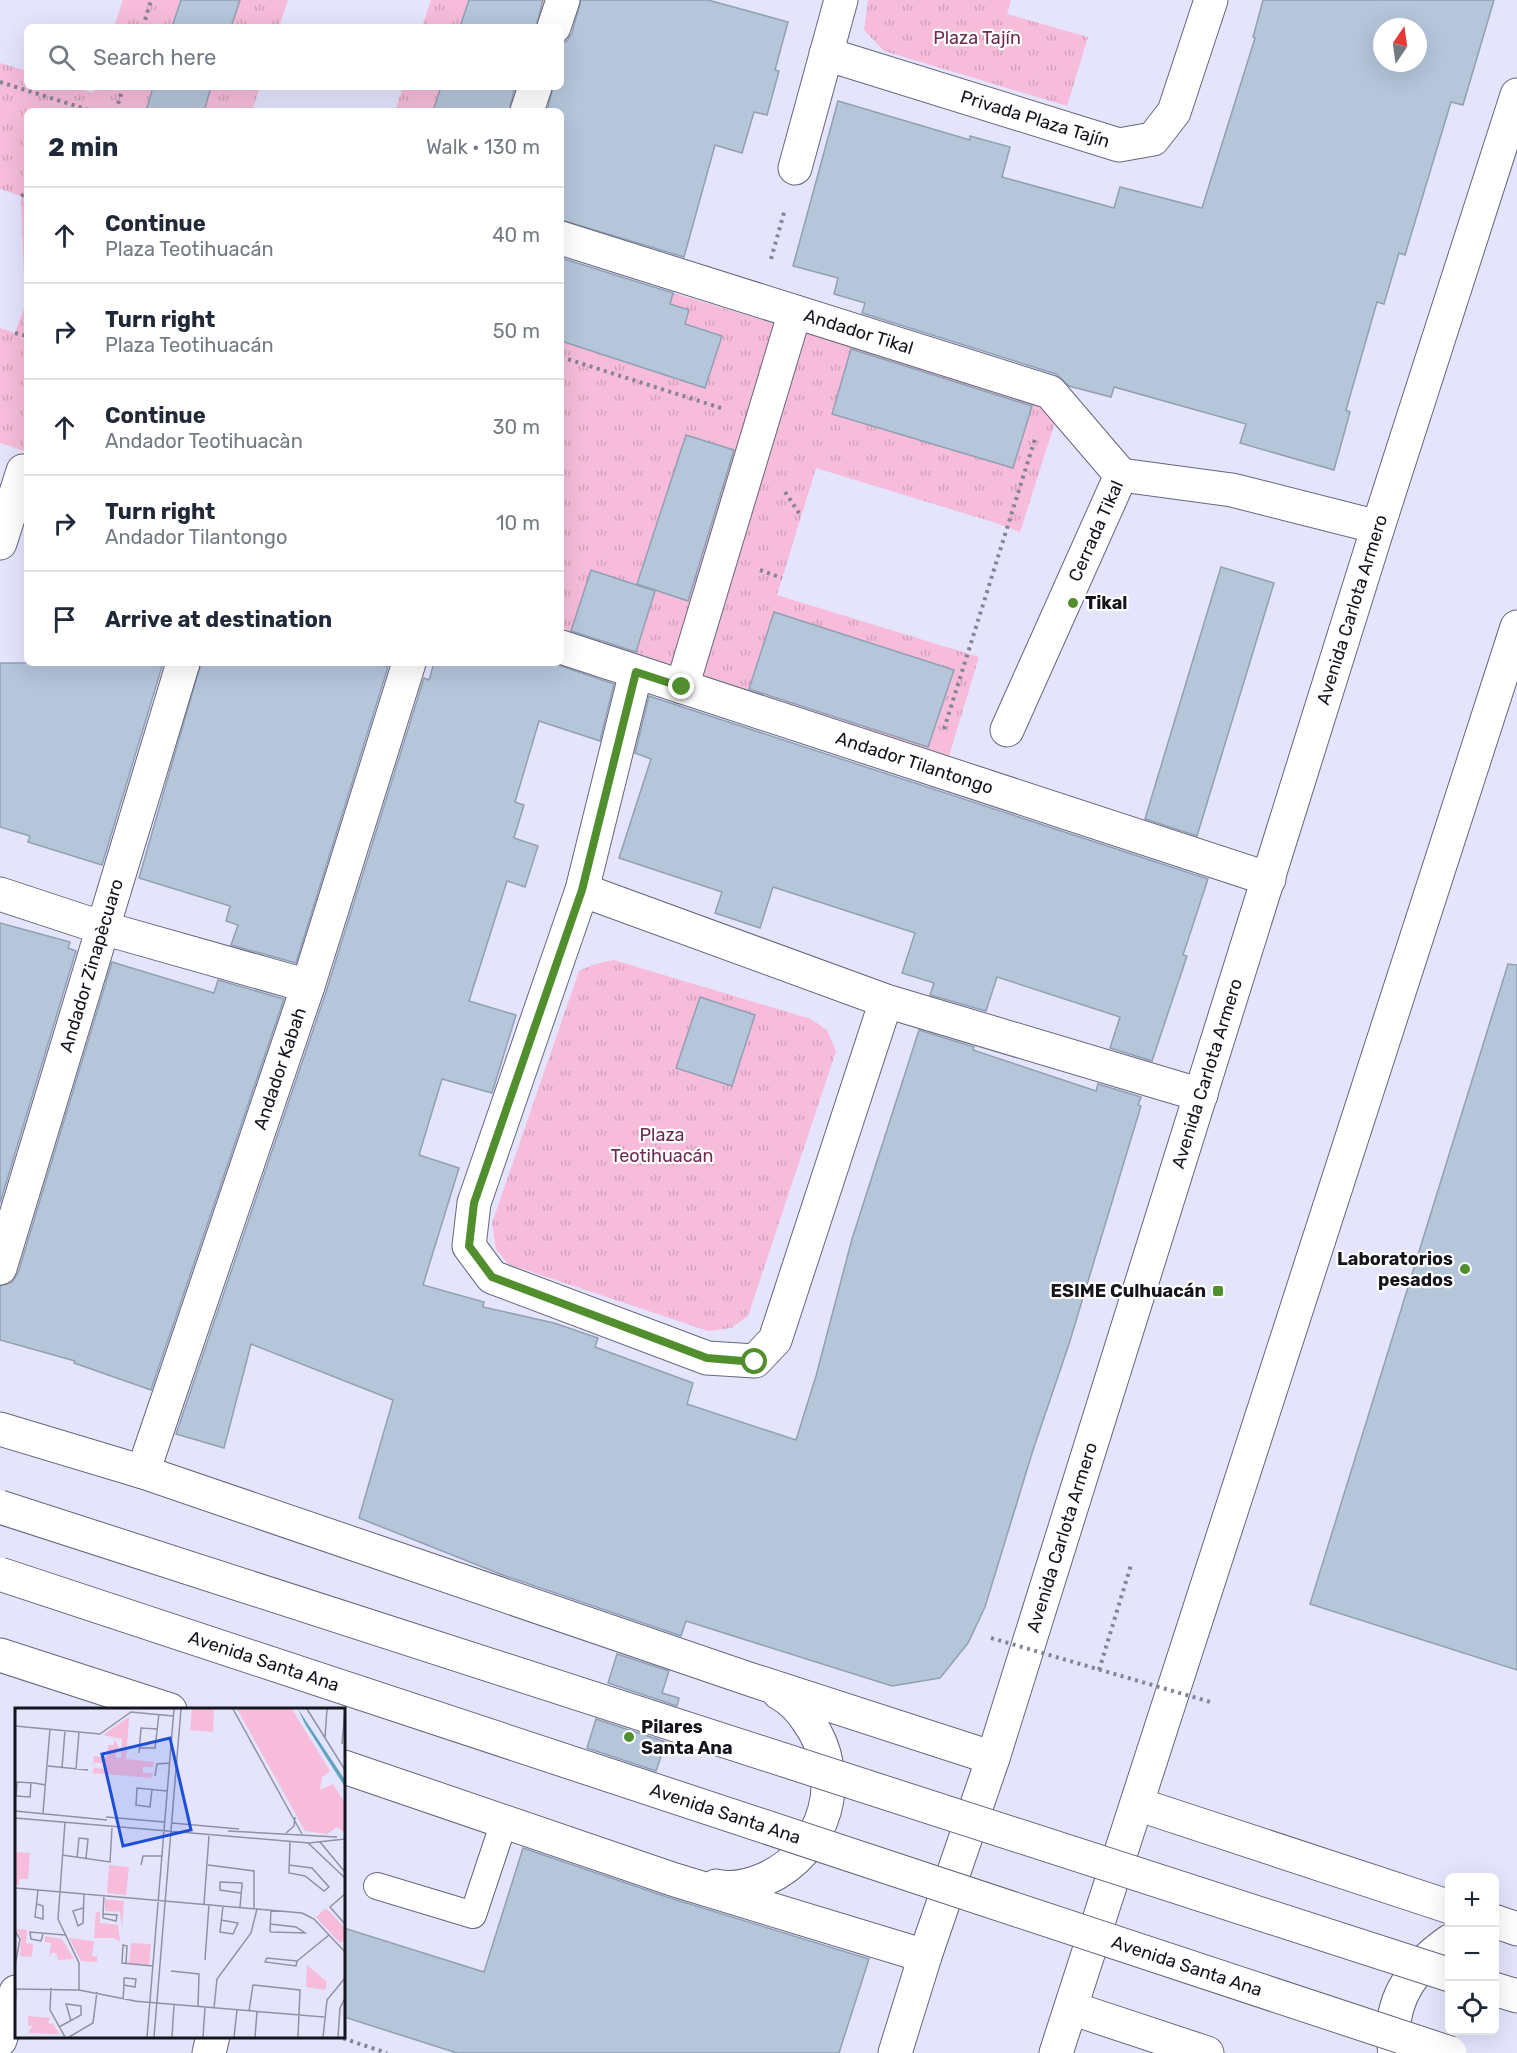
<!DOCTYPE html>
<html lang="en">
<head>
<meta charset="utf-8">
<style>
	:root { --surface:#fff; --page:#f6f6f7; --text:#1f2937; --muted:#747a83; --line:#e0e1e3 }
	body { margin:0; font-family:Rubik,sans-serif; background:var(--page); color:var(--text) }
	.controls { position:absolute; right:18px; bottom:18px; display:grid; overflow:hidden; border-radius:9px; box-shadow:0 6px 24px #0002 }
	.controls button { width:54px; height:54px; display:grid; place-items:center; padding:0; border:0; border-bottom:2px solid var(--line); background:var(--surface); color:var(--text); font:30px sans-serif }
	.compass { position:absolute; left:1373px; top:18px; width:54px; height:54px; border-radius:50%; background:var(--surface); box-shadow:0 6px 24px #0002; rotate:13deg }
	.stop { position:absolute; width:18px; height:18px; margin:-14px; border:4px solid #518e2e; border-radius:50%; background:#fff }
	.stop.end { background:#518e2e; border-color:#fff; box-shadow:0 2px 6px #0008 }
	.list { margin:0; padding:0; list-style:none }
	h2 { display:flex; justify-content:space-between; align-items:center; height:78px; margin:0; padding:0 24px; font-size:26px }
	h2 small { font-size:20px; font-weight:400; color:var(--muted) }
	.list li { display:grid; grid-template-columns:39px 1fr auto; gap:18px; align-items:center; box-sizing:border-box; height:96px; padding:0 24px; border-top:2px solid var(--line) }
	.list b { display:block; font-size:22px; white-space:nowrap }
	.list p { margin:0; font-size:20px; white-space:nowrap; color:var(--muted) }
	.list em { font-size:20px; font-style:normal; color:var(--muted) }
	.icon { flex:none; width:33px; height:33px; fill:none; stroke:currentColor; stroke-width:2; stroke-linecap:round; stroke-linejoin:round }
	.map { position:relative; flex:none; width:1517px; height:2053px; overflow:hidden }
	.search { position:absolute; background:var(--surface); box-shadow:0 6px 24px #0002; left:24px; top:24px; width:540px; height:66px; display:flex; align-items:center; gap:15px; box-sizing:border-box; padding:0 21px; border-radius:9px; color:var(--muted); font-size:22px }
	.panel { position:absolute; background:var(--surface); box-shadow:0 6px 24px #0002; left:24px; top:108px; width:540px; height:558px; border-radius:9px }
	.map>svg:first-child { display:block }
	.grass { fill:url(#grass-tufts) }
	.building { fill:#b5c5da; stroke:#91a0b4; stroke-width:1.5; fill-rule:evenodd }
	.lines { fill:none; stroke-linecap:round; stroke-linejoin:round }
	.service-casing { stroke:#66667c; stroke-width:28 }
	.pedestrian-casing { stroke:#66667c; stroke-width:35 }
	.minor-casing { stroke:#66667c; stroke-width:35 }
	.tertiary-casing { stroke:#66667c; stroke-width:35 }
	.secondary-casing { stroke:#66667c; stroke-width:35 }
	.primary-casing { stroke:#66667c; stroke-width:35 }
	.path { stroke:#848495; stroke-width:4; stroke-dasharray:3 4.5; stroke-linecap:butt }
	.service { stroke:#fff; stroke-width:26 }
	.pedestrian { stroke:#fff; stroke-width:33 }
	.minor { stroke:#fff; stroke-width:33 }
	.tertiary { stroke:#fff; stroke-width:33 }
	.secondary { stroke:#fff; stroke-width:33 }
	.primary { stroke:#fff; stroke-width:33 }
	.secondary-bridge-casing { stroke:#66667c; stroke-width:35; stroke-linecap:butt }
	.path-bridge { stroke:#848495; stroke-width:4; stroke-dasharray:3 4.5; stroke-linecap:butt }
	.secondary-bridge { stroke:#fff; stroke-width:33 }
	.route { stroke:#518e2e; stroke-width:8 }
	.poi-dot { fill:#518e2e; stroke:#fff; stroke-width:2 }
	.labels { text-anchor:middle; stroke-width:4.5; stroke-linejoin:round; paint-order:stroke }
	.park-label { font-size:18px; fill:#6f2a53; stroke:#fff }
	.street-label { font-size:18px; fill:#15151d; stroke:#fff }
	.poi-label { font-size:18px; font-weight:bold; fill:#15151d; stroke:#fff; text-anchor:start }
	.inset-road { fill:none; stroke:#9191a3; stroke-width:1.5 }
	.view { fill:#1d4ed8; fill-opacity:0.15; stroke:#1d4ed8; stroke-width:3 }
	.inset-edge { fill:none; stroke:#15151d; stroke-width:3 }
</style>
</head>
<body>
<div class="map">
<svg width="1517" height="2053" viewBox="0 0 1517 2053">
	<defs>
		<pattern id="grass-tufts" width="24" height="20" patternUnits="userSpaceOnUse" patternTransform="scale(1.5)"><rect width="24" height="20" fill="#f6bcda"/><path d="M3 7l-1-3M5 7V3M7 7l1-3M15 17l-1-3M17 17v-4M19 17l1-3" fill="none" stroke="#d2a1bb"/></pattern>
	</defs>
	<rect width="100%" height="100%" fill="#e4e4fd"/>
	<!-- grass -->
	<g class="grass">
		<polygon points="123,0 288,0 279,27 114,27"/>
		<polygon points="431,0 546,0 537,27 422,27"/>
		<polygon points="868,0 1011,0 1007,14 1088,37 1067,106 884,51 864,30"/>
		<polygon points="0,63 27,71 27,87 75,87 93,93 95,87 260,87 252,111 27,111 27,452 0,443 0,328 15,333 25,306 21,196 0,189"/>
		<polygon points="403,87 518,87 511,111 395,111"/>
		<polygon points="561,259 1059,410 1020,532 993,522 816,468 777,595 979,657 949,756 561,628"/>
		<polygon points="614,960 811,1019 827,1030 836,1051 748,1316 731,1328 708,1331 508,1264 496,1249 492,1223 579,971 595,964"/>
	</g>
	<!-- building -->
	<g class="building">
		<polygon points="181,0 240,0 231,27 172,27"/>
		<polygon points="469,0 543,0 536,27 460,27"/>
		<polygon points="581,0 708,0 788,22 775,70 779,71 767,115 754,112 742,153 715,145 684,257 561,220 561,111 547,111 553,87 561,87 561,44 567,41 572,33"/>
		<path d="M1263,0H1494L1463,105L1451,102L1405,255L1399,253L1384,304L1377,302L1346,410L1350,412L1334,470L1240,443L1246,424L1114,387L1111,397L1069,386L1056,374L862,313L865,303L834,294L838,278L793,266L838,101L970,140V136L1010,147L1002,177L1114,208L1120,187L1202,208L1255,38L1253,37ZM1382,27H1418V63H1382Z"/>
		<polygon points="153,87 211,87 204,111 146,111"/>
		<polygon points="441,87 515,87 509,111 433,111"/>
		<polygon points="561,258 673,293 670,304 689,310 685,324 722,336 705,388 561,341"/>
		<polygon points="851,349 1032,406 1013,468 832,414"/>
		<polygon points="686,435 734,450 688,601 637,584"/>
		<polygon points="1221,567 1274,583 1197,836 1145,819"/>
		<polygon points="591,570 655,591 636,652 571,631"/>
		<polygon points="774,612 954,670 928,747 749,689"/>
		<polygon points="0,663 163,663 102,865 28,842 30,836 0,827"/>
		<polygon points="201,663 376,663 388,667 296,963 231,945 238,925 226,921 230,906 139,878"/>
		<polygon points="434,663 552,663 614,684 600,741 539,721 515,802 524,805 514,838 538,846 525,887 507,881 469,1001 516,1015 492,1093 442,1079 419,1155 459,1168 423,1285 484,1302 483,1307 554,1323 598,1338 595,1347 693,1383 687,1404 796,1440 816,1376 852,1239 919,1030 974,1047 973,1050 1096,1091 1098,1084 1141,1097 1138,1105 1141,1106 1069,1344 1033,1450 985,1607 968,1643 940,1678 892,1686 686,1621 681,1636 500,1574 359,1518 393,1400 251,1344 224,1448 176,1434 326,992 424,678 429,680"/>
		<polygon points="649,696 1208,879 1183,955 1187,956 1152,1061 1110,1048 1120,1017 997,977 986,1011 930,995 934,983 902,973 915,933 773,887 760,928 715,913 722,892 619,858 651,759 635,753"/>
		<polygon points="0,923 70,942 68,948 76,951 0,1203"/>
		<polygon points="112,962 214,993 218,980 284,999 151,1390 74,1363 75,1361 0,1340 0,1286 12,1282 18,1273"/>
		<polygon points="1508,964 1517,965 1517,1670 1310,1604"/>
		<polygon points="700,997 755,1015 732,1086 676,1068"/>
		<polygon points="617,1654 669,1671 662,1693 679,1698 677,1706 608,1683"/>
		<polygon points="596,1719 666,1742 656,1771 587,1748"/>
		<polygon points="523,1848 670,1898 869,1959 839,2053 457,2053 344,2017 344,1928 484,1972"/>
	</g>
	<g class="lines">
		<!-- service casing -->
		<g class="service-casing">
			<polyline id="service" points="377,1886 473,1915 504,1822"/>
		</g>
		<!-- pedestrian casing -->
		<g class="pedestrian-casing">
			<g id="pedestrian">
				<polyline points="554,27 563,0"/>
				<polyline points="527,111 535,87"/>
				<path id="s1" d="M561,238L1050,392L1121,475"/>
				<polyline points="0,543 23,471"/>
				<path id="s2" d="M561,647L1269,879"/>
				<polyline points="682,687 795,312"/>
				<polyline points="582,890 636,672"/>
				<polyline points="0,894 103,928 308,986"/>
				<path id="s3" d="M0,1268L183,663"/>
				<path id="s4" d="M143,1472L308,986L409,663"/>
				<polyline points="0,2040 16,1992"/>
				<polyline points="209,2053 213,2036"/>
			</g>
		</g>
		<!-- minor casing -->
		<g class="minor-casing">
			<g id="minor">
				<path id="s5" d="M826,54L1119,145L1153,139L1174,112L1211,0"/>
				<polyline points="795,168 841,0"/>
				<path id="s6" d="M1007,730L1121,475L1232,490L1378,527"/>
				<polyline points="886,1001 775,1340 755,1361 707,1358 492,1277 469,1246 474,1203 582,890 886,1001 1201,1095"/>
			</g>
		</g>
		<!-- tertiary casing -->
		<g class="tertiary-casing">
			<g id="tertiary">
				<polyline points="0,1429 143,1472 749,1679 993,1758"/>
				<polyline points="0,1655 170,1710"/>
				<polyline points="344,1767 675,1880 925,1956"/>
				<polyline points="1137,1804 1450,1907"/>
				<path d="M716,1886C733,1890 749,1886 765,1879C826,1852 848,1777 808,1721C801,1710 790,1699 779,1693"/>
				<polyline points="1494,1921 1517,1929"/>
				<polyline points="1071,2008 1207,2053"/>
				<path d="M1395,2053C1386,2004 1411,1968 1450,1941"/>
			</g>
		</g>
		<!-- secondary casing -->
		<g class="secondary-casing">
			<polyline id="secondary" points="1494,1989 1517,1996"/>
		</g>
		<!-- primary casing -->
		<g class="primary-casing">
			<g id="primary">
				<path id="s7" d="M895,2053L925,1956L993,1758L1378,527L1517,95"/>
				<polyline points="1056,2053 1517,627"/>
			</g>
		</g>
		<!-- path -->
		<g class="path">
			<polyline points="143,27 151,0"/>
			<polyline points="0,82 92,111"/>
			<polyline points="116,111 123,87"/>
			<polyline points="21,196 27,193"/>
			<polyline points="771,259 785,209"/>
			<polyline points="15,333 27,336"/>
			<polyline points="561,357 721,408"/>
			<polyline points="785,492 801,516"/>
			<polyline points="760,570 782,578"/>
			<polyline points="944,729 1035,439"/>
			<polyline points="1099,1670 1131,1565"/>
			<polyline points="336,2036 387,2053"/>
		</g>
		<!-- service -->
		<use href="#service" class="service"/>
		<!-- pedestrian -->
		<use href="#pedestrian" class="pedestrian"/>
		<!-- minor -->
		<use href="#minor" class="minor"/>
		<!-- tertiary -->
		<use href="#tertiary" class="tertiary"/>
		<!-- secondary -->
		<use href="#secondary" class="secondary"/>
		<!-- primary -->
		<use href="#primary" class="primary"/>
		<!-- secondary-bridge casing -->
		<g class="secondary-bridge-casing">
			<g id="secondary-bridge">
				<polyline points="0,1507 1450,1975"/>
				<path id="s8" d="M0,1574L1450,2053"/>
			</g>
		</g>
		<!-- path-bridge -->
		<polyline class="path-bridge" points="991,1638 1214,1703"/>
		<!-- secondary-bridge -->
		<use href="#secondary-bridge" class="secondary-bridge"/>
	</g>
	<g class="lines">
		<!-- route -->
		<polyline class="route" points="682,687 636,672 582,890 474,1203 469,1246 492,1277 707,1358 755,1362"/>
	</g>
	<!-- markers -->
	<g class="poi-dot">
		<circle cx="1073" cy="603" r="6"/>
		<circle cx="1465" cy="1269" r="6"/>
		<rect x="1212" y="1285" width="12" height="12" rx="3"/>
		<circle cx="629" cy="1737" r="6"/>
	</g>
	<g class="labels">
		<!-- park labels -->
		<g class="park-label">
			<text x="977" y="44">Plaza Tajín</text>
			<text x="662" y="1141">Plaza<tspan x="662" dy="21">Teotihuacán</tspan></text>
		</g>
		<!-- street labels -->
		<g class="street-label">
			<text dy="6" stroke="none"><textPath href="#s5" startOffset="219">Privada Plaza Tajín</textPath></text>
			<text dy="6" stroke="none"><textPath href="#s1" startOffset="312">Andador Tikal</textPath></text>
			<text dy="6" stroke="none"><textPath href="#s6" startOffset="218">Cerrada Tikal</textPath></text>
			<text dy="6" stroke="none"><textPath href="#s7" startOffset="1514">Avenida Carlota Armero</textPath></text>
			<text dy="6" stroke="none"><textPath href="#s2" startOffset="372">Andador Tilantongo</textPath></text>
			<text dy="6" stroke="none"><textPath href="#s3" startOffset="316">Andador Zinapècuaro</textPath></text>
			<text dy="6" stroke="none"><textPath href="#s4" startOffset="426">Andador Kabah</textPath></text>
			<text dy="6" stroke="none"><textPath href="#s7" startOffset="1028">Avenida Carlota Armero</textPath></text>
			<text dy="6" stroke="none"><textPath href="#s7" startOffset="542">Avenida Carlota Armero</textPath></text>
			<text dy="6" stroke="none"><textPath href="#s8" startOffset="278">Avenida Santa Ana</textPath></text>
			<text dy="6" stroke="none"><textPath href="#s8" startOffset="764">Avenida Santa Ana</textPath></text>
			<text dy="6" stroke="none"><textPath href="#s8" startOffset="1250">Avenida Santa Ana</textPath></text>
		</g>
		<!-- poi labels -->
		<g class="poi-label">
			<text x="1085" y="609">Tikal</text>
			<text x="1453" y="1265" text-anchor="end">Laboratorios<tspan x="1453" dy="21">pesados</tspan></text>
			<text x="1206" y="1297" text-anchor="end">ESIME Culhuacán</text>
			<text x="641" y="1733">Pilares<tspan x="641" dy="21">Santa Ana</tspan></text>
		</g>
	</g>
	<!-- overview -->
	<g transform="translate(15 1708)">
		<rect width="330" height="330" fill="#e4e4fd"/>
		<path d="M114,9L111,51L139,54L138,59H128V65H138L137,70L77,65L79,60L91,61L90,55H79L78,59L79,48L92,49L93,37H99L100,31L104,41L100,49L106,50L107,31L88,27ZM94,157L114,159L111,187L92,185ZM90,191L109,193L107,220L105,204L90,203ZM311,200L330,220V231L325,235L301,209ZM0,221L12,222L11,235L18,236L17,249L5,248L6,229ZM30,228L47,231L59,251L43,252L41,245H36L34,250L36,235L30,234ZM54,230L79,233L77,248L82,249L83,242L82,254L66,253ZM116,235L136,236L134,257L114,255ZM292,257L312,274L310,282L291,279ZM13,308L35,310L33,315L38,316L44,326L13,325L18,317L13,318Z" fill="#f6bcda"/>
		<path d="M81,204H85V215L103,217L105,234L99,230H79Z" fill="#f6bcda"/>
		<path d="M177,1H199L198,24L175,22ZM222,1H277L315,63L307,69L305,82L318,76L330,95V126L323,119L312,126L290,123ZM0,144L15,145L13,171H4V177L0,176Z" fill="#f6bcda"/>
		<path d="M283,1L330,72V79L290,16Z" fill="#60a3bf"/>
		<path class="inset-road" d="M218,1L287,126M292,1L330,62M0,18L85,26L116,4L158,8M310,29L312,1M327,36L330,1M125,40H140L144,6M124,45L126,20L142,21M33,58L73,62M47,60L50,22M61,61L64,24M140,68L142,56L154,55M16,75L15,89L1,88L2,74L19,75L31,77M137,82L135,99L121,97L122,80L152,83M0,103L92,112M28,105L35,21M91,109L149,114M0,110L294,135L330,131M50,114L43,211L64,255V282M157,115L224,121M213,123L322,129M271,125L279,118L280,109M305,134L330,164M293,135L330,170M47,147L95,154L97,120M62,150L64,130L73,131L71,150M126,157L128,148H147M193,157L239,163V201M274,157L297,160L314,179L309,183L290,168L274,165L275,133M0,180L287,205L299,211L330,244M330,186L315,199L330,216M22,196L28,198V211L20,209L23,182M189,196L194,128M225,199L227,177V175L205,174V182L226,185M68,200L58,203L63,218L68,215L69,185M88,206L102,207L101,213L88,210V206L89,187M206,212L223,215L218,226L205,224L208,198M255,216L281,219L290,225L256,224L255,223L256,202M0,223L5,231L0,258M28,226L26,233L16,231L15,224L50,227M190,252L194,196M282,253L281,258L250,254L252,250L282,253L314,227M111,255L112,238L108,237L107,255L138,258M156,263L184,266L183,299M36,280L35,302L50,329M0,281L64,282L120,293M108,292L109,277V270H110L121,271L120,279L109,277M118,293L309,309M199,300L202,271L236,225L242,201M0,303L1,281M234,303L238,277L285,282L283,329M44,319L66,307V298L51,296L56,313M54,329L78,315L82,284M132,329L159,1M139,329L166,1M157,329L159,297M188,329L190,299M219,329L222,302M240,329L242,304M308,329L312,292L330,270M323,329L325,300L330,290"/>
		<path class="view" d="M155,30L176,122L108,138L87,46Z"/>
		<rect width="330" height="330" class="inset-edge"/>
	</g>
</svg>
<div class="controls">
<button>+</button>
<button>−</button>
<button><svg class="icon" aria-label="locate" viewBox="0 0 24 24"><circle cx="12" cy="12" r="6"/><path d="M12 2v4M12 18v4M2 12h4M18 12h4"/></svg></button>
</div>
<svg class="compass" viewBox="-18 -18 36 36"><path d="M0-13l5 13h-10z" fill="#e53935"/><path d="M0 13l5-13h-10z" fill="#747a83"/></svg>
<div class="stop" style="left:755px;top:1362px"></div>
<div class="stop end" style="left:682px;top:687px"></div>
<div class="search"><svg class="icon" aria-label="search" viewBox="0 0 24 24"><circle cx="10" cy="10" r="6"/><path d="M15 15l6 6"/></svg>Search here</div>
<section class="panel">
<h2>2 min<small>Walk · 130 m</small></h2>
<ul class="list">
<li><svg class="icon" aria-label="ahead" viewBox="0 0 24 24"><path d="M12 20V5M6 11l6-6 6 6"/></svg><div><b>Continue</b><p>Plaza Teotihuacán</p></div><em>40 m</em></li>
<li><svg class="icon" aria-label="right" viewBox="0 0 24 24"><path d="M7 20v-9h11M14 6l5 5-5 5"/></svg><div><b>Turn right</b><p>Plaza Teotihuacán</p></div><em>50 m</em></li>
<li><svg class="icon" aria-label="ahead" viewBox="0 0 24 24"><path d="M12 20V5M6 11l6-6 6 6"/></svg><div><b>Continue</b><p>Andador Teotihuacàn</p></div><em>30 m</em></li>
<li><svg class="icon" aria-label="right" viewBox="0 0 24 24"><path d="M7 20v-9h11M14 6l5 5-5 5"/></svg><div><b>Turn right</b><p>Andador Tilantongo</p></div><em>10 m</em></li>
<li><svg class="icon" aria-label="arrive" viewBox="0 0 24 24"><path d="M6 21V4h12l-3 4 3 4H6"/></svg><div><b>Arrive at destination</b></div></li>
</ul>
</section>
</div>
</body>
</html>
